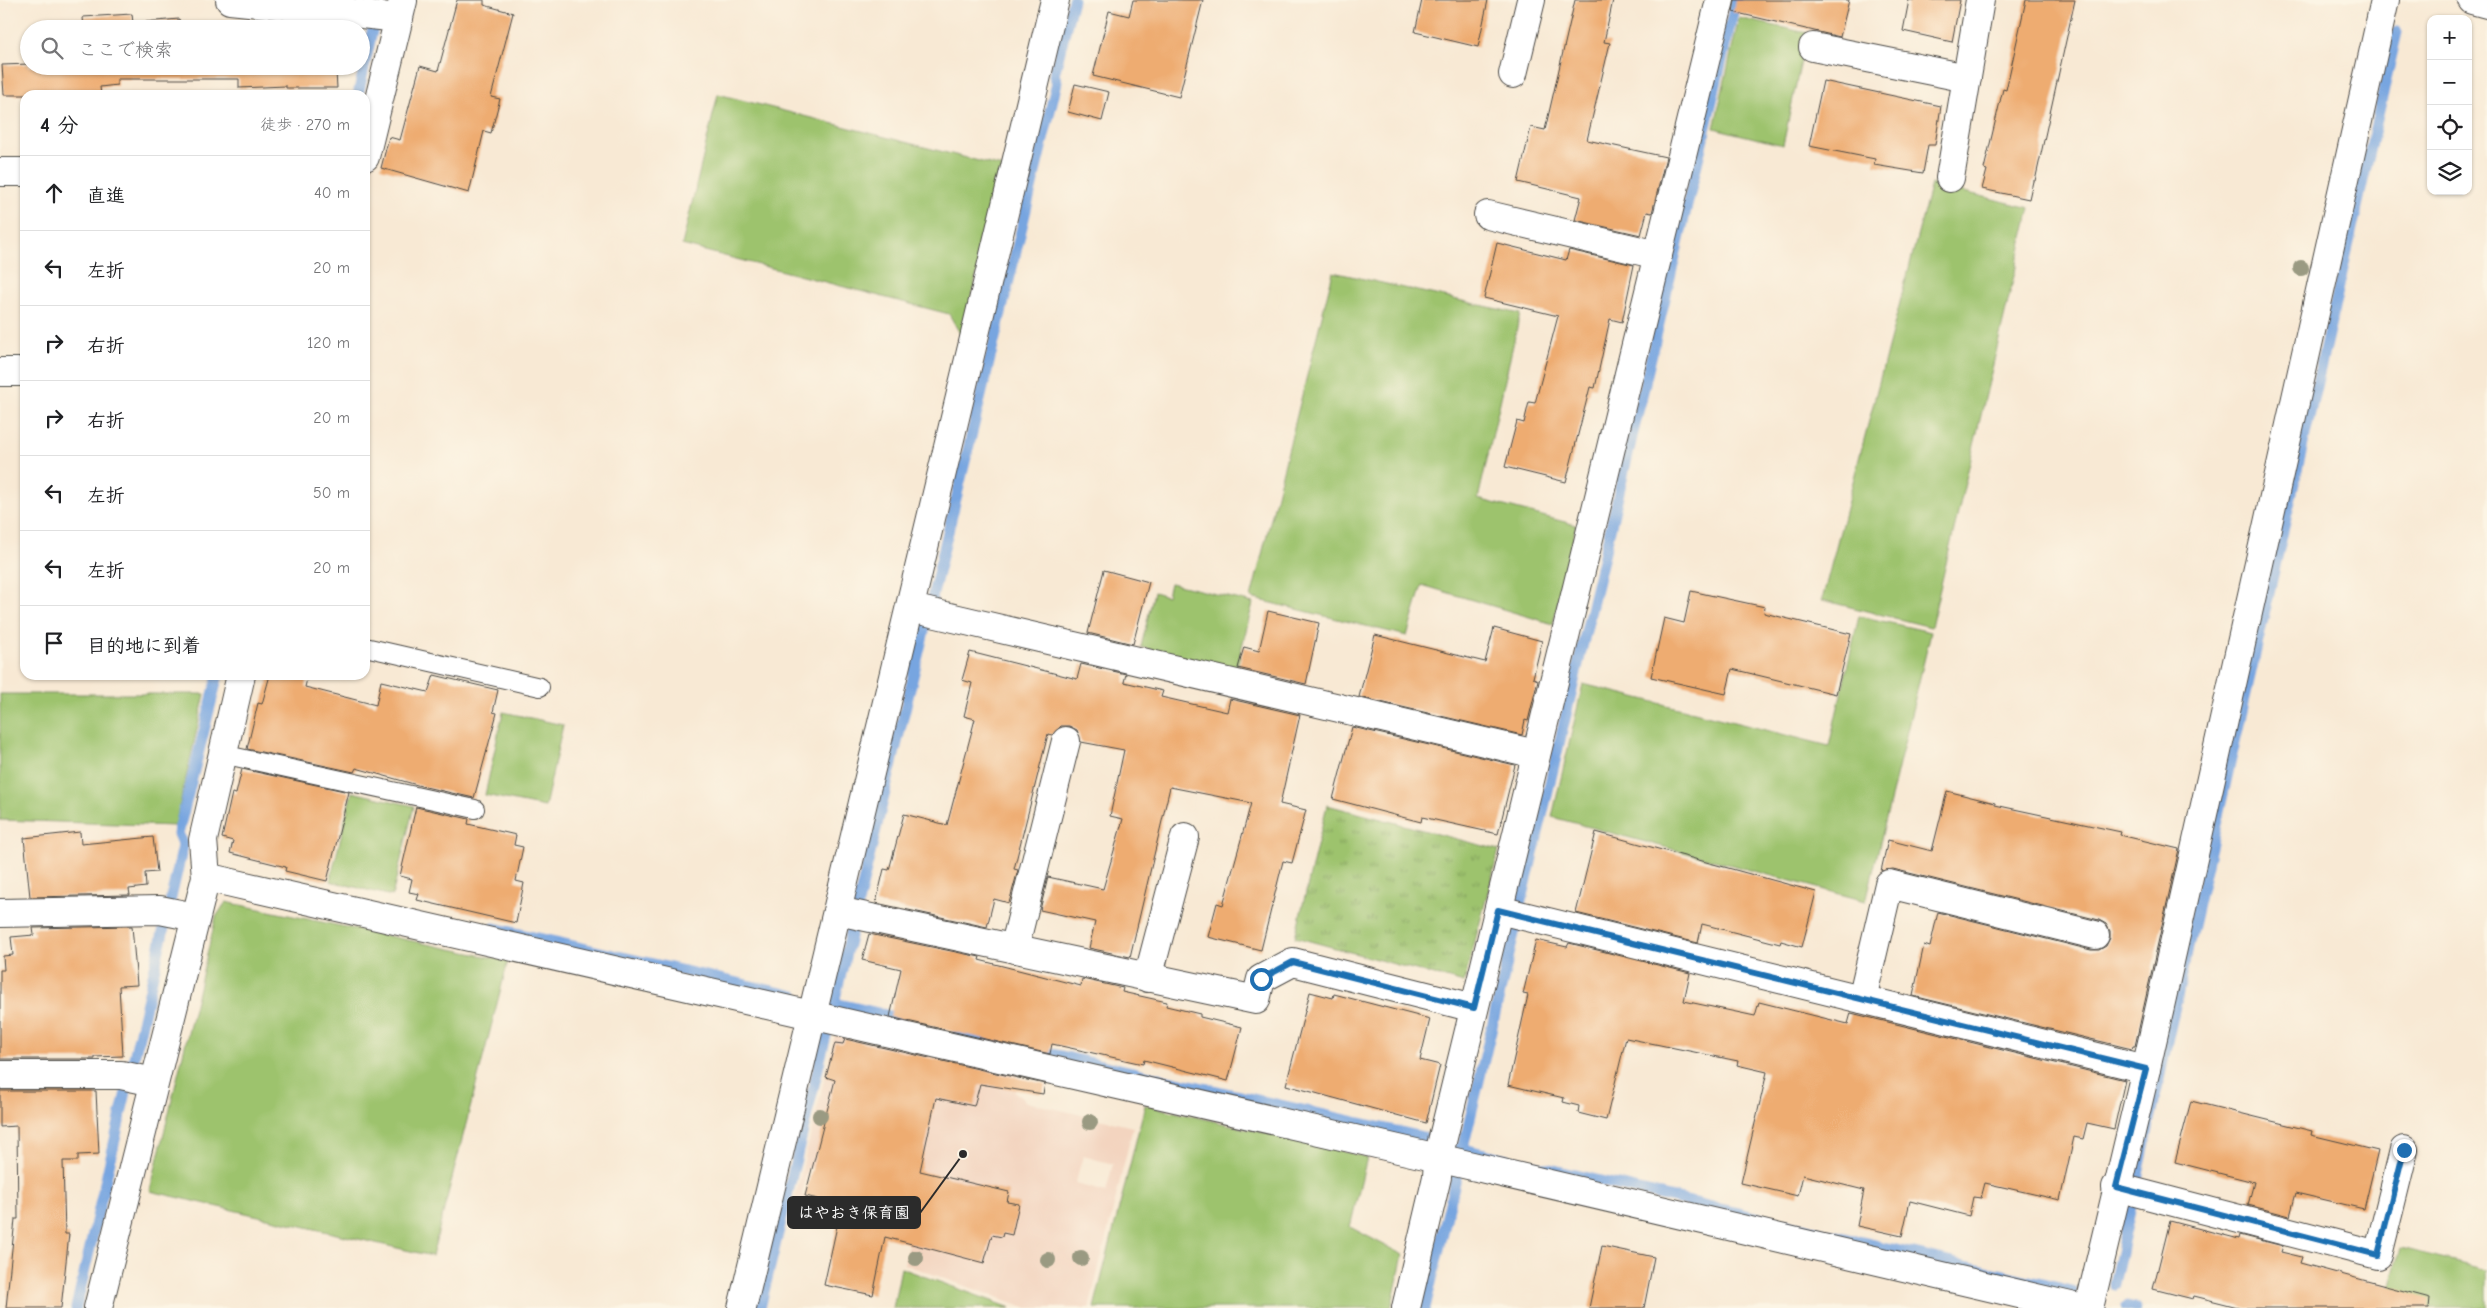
<!DOCTYPE html>
<html lang="ja">
<head>
<meta charset="utf-8">
<style>
	:root { --surface:#fff; --page:#f2f2f2; --text:#202124; --muted:#757577; --line:#e0e0e0 }
	body { margin:0; font-family:"Comic Neue","Klee One",sans-serif; background:var(--page); color:var(--text) }
	.controls { position:absolute; right:15px; top:15px; display:grid; overflow:hidden; border-radius:10px; box-shadow:0 1px 4px #0004 }
	.controls button { width:45px; height:45px; display:grid; place-items:center; padding:0; border:0; border-bottom:1px solid var(--line); background:var(--surface); color:var(--text); font:25px sans-serif }
	.stop { position:absolute; width:15px; height:15px; margin:-11px; border:4px solid #1f6fb2; border-radius:50%; background:#fff }
	.stop.end { background:#1f6fb2; border-color:#fff; box-shadow:0 1px 5px #0008 }
	.list { margin:0; padding:0; list-style:none }
	h2 { display:flex; justify-content:space-between; align-items:center; height:65px; margin:0; padding:0 20px; font-size:21px }
	h2 small { font-size:16px; font-weight:400; color:var(--muted) }
	.list li { display:grid; grid-template-columns:32px 1fr auto; gap:15px; align-items:center; box-sizing:border-box; height:75px; padding:0 20px; border-top:1px solid var(--line) }
	.list b { display:block; font-size:19px; white-space:nowrap }
	.list em { font-size:16px; font-style:normal; color:var(--muted) }
	.icon { flex:none; width:28px; height:28px; fill:none; stroke:currentColor; stroke-width:2; stroke-linecap:round; stroke-linejoin:round }
	.map { position:relative; flex:none; width:2487px; height:1308px; overflow:hidden }
	.search { position:absolute; background:var(--surface); box-shadow:0 1px 4px #0004; left:20px; top:20px; width:350px; height:55px; display:flex; align-items:center; gap:12px; box-sizing:border-box; padding:0 18px; border-radius:28px; color:var(--muted); font-size:19px }
	.panel { position:absolute; background:var(--surface); box-shadow:0 1px 4px #0004; left:20px; top:90px; width:350px; height:590px; border-radius:15px }
	.map>svg:first-child { display:block }
	.built { fill:#f3d4bf; fill-rule:evenodd }
	.grass { fill:#9dc36d; stroke:#64774c }
	.park { fill:url(#park-tufts); stroke:#64774c }
	.lines { fill:none; stroke-linecap:round; stroke-linejoin:round }
	.stream { stroke:#77a5e0; stroke-width:11 }
	.building { fill:#eeac71 }
	.service-casing { stroke:#4a4844; stroke-width:20 }
	.minor-casing { stroke:#4a4844; stroke-width:30 }
	.tertiary-casing { stroke:#4a4844; stroke-width:30 }
	.service { stroke:#fff; stroke-width:18 }
	.minor { stroke:#fff; stroke-width:28 }
	.tertiary { stroke:#fff; stroke-width:28 }
	.tree { fill:#9a9a82 }
	.route { stroke:#1f6fb2; stroke-width:6 }
	.leader { fill:none; stroke:#2b2b2b; stroke-width:2 }
	.callout-dot { fill:#2b2b2b; stroke:#fcf5e5; stroke-width:2 }
	.callout { fill:#2b2b2b; stroke:#2b2b2b; stroke-width:2 }
	.callout-label { font-size:16px; text-anchor:middle; font-weight:bold; fill:#fff }
</style>
</head>
<body>
<div class="map">
<svg width="2487" height="1308" viewBox="0 0 2487 1308">
	<defs>
		<pattern id="park-tufts" width="24" height="20" patternUnits="userSpaceOnUse" patternTransform="scale(1.25)"><rect width="24" height="20" fill="#9dc36d"/><path d="M3 7l-1-3M5 7V3M7 7l1-3M15 17l-1-3M17 17v-4M19 17l1-3" fill="none" stroke="#809f5a"/></pattern>
	</defs>
	<rect width="100%" height="100%" fill="#fcf5e5"/>
	<filter id="ink" filterUnits="userSpaceOnUse"><feTurbulence type="fractalNoise" baseFrequency=".02" numOctaves="2"/><feDisplacementMap in="SourceGraphic" scale="10" xChannelSelector="R" yChannelSelector="G"/><feConvolveMatrix kernelMatrix="1 2 1 2 8 2 1 2 1" color-interpolation-filters="sRGB"/></filter>
	<filter id="wash" filterUnits="userSpaceOnUse"><feTurbulence type="fractalNoise" baseFrequency=".0096" numOctaves="4" result="noise"/><feDisplacementMap in="SourceGraphic" scale="20" xChannelSelector="R" yChannelSelector="G"/><feGaussianBlur stdDeviation="1.12" result="paint"/><feColorMatrix in="noise" values="0 0 0 0 0 0 0 0 0 0 0 0 0 0 0 0 0 1.4 0 .05"/><feComposite in="paint" operator="in"/></filter>
	<g filter="url(#wash)">
		<rect width="100%" height="100%" fill="#f8e9d4"/>
		<!-- built -->
		<path class="built" d="M835,1035L1018,1074L1015,1092L1026,1102L1133,1127L1089,1308H1028L904,1264L912,1227L794,1201ZM845,1039L983,1069L974,1106L936,1098L929,1129L915,1170L1018,1204L1012,1235L1003,1233L1002,1237L899,1217L897,1221L817,1203L818,1199L802,1195L808,1167L813,1168L835,1080L826,1077L835,1043L843,1044ZM1083,1156L1113,1164L1106,1192L1075,1184Z"/>
		<!-- grass -->
		<g class="grass">
			<polygon points="1739,18 1807,33 1783,145 1714,128"/>
			<polygon points="718,94 1002,167 962,337 949,314 682,245"/>
			<polygon points="1931,184 2030,208 1931,627 1822,600"/>
			<polygon points="1333,272 1520,314 1478,499 1576,525 1553,624 1422,585 1407,636 1251,598"/>
			<polygon points="1170,583 1253,603 1236,670 1141,647 1154,592 1167,596"/>
			<polygon points="1859,616 1931,632 1866,901 1552,817 1583,684 1829,746"/>
			<polygon points="0,694 205,694 175,826 0,820"/>
			<polygon points="503,712 563,725 545,807 485,795"/>
			<polygon points="352,792 414,806 392,896 330,881"/>
			<polygon points="226,902 508,961 432,1256 150,1191 216,917"/>
			<polygon points="1145,1105 1367,1157 1350,1227 1403,1255 1391,1308 1094,1308"/>
			<polygon points="2400,1248 2487,1269 2487,1308 2384,1308"/>
			<polygon points="901,1268 1011,1308 893,1308"/>
		</g>
		<!-- park -->
		<polygon class="park" points="1327,805 1499,850 1464,983 1295,937"/>
		<g class="lines">
			<!-- stream -->
			<g class="stream">
				<polyline points="358,95 379,0"/>
				<polyline points="494,928 795,996"/>
				<polyline points="835,1003 904,1019"/>
				<polyline points="958,1033 1423,1137"/>
				<polyline points="1459,1148 2072,1291"/>
				<polyline points="2114,1284 2182,974 2397,32"/>
				<polyline points="2127,1306 2136,1308"/>
				<polyline points="76,1308 183,846 178,834 218,675"/>
				<polyline points="760,1308 1057,82 1054,75 1073,0"/>
				<polyline points="1425,1308 1736,0"/>
			</g>
		</g>
		<g id="blocks">
			<!-- building -->
			<g class="building">
				<polygon points="457,0 484,0 484,5 513,13 491,97 500,99 491,133 484,131 469,193 381,168 389,137 400,140 420,66 438,71"/>
				<polygon points="1133,0 1203,0 1179,97 1093,76 1109,11 1129,16"/>
				<polygon points="1422,0 1488,0 1478,47 1415,32"/>
				<polygon points="1575,0 1613,0 1604,42 1610,43 1587,140 1666,157 1652,213 1647,212 1641,235 1575,220 1581,197 1518,182 1531,127 1545,130"/>
				<polygon points="1735,0 1849,0 1840,37 1733,12"/>
				<polygon points="1909,0 1960,0 1952,42 1903,31"/>
				<polygon points="2026,0 2075,0 2035,181 2033,181 2029,199 1982,189 1987,170 1984,169 2003,89 2006,90"/>
				<polygon points="132,14 133,23 179,19 180,23 222,24 222,27 314,25 341,29 84,29 83,17"/>
				<polygon points="29,64 29,66 340,66 340,72 336,72 337,88 286,88 286,86 239,88 239,79 117,79 117,85 100,87 101,95 4,95 2,65"/>
				<polygon points="1823,81 1941,106 1935,145 1928,145 1923,173 1874,165 1875,159 1809,146"/>
				<polygon points="1075,84 1109,92 1102,121 1068,112"/>
				<polygon points="1497,243 1566,260 1569,250 1634,265 1622,322 1610,319 1595,388 1590,387 1566,482 1505,467 1517,421 1524,423 1529,402 1535,403 1558,316 1484,298"/>
				<polygon points="1104,570 1149,582 1133,644 1088,633"/>
				<polygon points="1691,591 1765,607 1764,613 1851,634 1836,694 1732,669 1726,694 1651,677 1664,618 1684,623"/>
				<polygon points="1268,611 1319,623 1306,684 1238,668 1244,647 1259,651"/>
				<polygon points="1494,628 1542,641 1533,678 1538,680 1528,721 1525,720 1522,735 1359,697 1375,635 1485,662"/>
				<polygon points="970,652 1077,679 1081,664 1126,674 1124,682 1163,691 1161,697 1227,712 1230,699 1300,715 1280,804 1306,810 1292,863 1283,861 1261,950 1208,937 1217,903 1223,905 1251,803 1170,787 1130,957 1089,948 1095,922 1040,910 1048,877 1103,889 1123,819 1110,816 1124,750 1081,742 1077,730 1069,726 1061,726 1052,735 1048,734 1014,869 1018,870 1009,903 994,899 987,927 876,903 884,869 889,870 904,814 947,825 975,719 964,716 972,683 962,680"/>
				<polygon points="270,675 308,675 305,687 376,705 381,681 428,692 434,675 498,690 493,712 497,713 474,798 421,786 356,768 354,772 247,749 258,703 262,704"/>
				<polygon points="1352,727 1515,765 1498,834 1422,817 1421,822 1333,799"/>
				<polygon points="242,769 349,792 327,881 285,871 286,867 230,853 233,841 222,838 232,793 236,794"/>
				<polygon points="1947,791 1995,803 1995,805 2121,832 2120,835 2179,849 2135,1046 2133,1046 2132,1049 1913,996 1924,945 1930,947 1938,912 2091,950 2099,950 2106,946 2110,938 2110,931 2106,924 2099,920 1893,869 1881,871 1888,840 1932,851"/>
				<polygon points="416,807 469,819 468,824 516,835 514,845 523,847 516,881 524,883 516,923 417,900 419,894 409,892 412,879 400,876"/>
				<polygon points="80,832 81,844 153,837 157,872 145,873 146,887 129,889 130,895 30,897 24,838"/>
				<polygon points="1596,832 1816,892 1802,947 1781,941 1780,944 1702,924 1698,943 1576,913"/>
				<polygon points="132,926 137,985 119,986 123,1056 95,1057 95,1059 0,1059 0,970 4,970 3,956 13,955 11,937 34,935 33,928"/>
				<polygon points="869,934 980,957 979,960 1081,986 1082,979 1123,988 1122,992 1167,1002 1166,1006 1200,1014 1200,1017 1242,1027 1228,1081 1144,1060 1143,1064 1052,1044 1050,1054 890,1017 901,969 862,960"/>
				<polygon points="1536,940 1567,947 1569,943 1690,973 1684,1001 1755,1016 1759,1002 1848,1024 1851,1013 2125,1080 2114,1129 2087,1123 2083,1139 2074,1137 2060,1200 1985,1183 1981,1198 1973,1197 1969,1216 1910,1201 1902,1236 1857,1226 1864,1190 1803,1175 1798,1196 1741,1183 1767,1072 1737,1065 1738,1061 1626,1038 1606,1120 1578,1113 1579,1106 1563,1102 1564,1098 1508,1085 1528,995 1523,994"/>
				<polygon points="1310,992 1333,998 1334,994 1430,1019 1420,1060 1440,1065 1426,1123 1286,1085"/>
				<polygon points="845,1039 1045,1084 1043,1094 980,1084 974,1106 936,1098 920,1171 1009,1192 1007,1202 1019,1204 1012,1235 1003,1233 1002,1237 992,1235 984,1263 885,1237 873,1295 824,1285 841,1208 817,1203 818,1199 805,1196 835,1080 826,1077 835,1043 843,1044"/>
				<polygon points="0,1091 96,1091 99,1154 78,1155 78,1161 63,1161 65,1234 69,1234 61,1308 6,1308 15,1219 18,1219 17,1126 0,1127"/>
				<polygon points="2191,1101 2312,1131 2311,1135 2378,1151 2364,1209 2296,1193 2290,1216 2248,1205 2254,1182 2175,1162"/>
				<polygon points="2170,1221 2239,1239 2240,1235 2283,1246 2281,1252 2302,1257 2300,1263 2430,1298 2429,1308 2242,1308 2194,1296 2193,1299 2153,1289"/>
				<polygon points="1602,1246 1654,1257 1644,1308 1589,1308"/>
			</g>
		</g>
	</g>
	<g filter="url(#ink)">
		<use href="#blocks" fill-opacity="0" stroke="#4a4844" stroke-width="1"/>
		<g class="lines">
			<!-- service casing -->
			<g class="service-casing">
				<g id="service">
					<polyline points="365,647 540,687"/>
					<polyline points="222,754 475,809"/>
				</g>
			</g>
			<!-- minor casing -->
			<g class="minor-casing">
				<g id="minor">
					<polyline points="230,0 399,18"/>
					<polyline points="1813,47 1967,78"/>
					<polyline points="1513,74 1531,0"/>
					<polyline points="365,157 403,1"/>
					<polyline points="0,172 25,172"/>
					<polyline points="1950,178 1980,0"/>
					<polyline points="1488,215 1658,255"/>
					<polyline points="0,372 25,372"/>
					<polyline points="911,608 1536,754"/>
					<polyline points="206,877 1438,1158 2079,1308"/>
					<polyline points="1499,910 2146,1069"/>
					<polyline points="838,911 1256,1000 1261,979 1293,962 1474,1008"/>
					<polyline points="0,913 160,910 195,917"/>
					<polyline points="1014,949 1066,741"/>
					<polyline points="1148,978 1185,837"/>
					<polyline points="1862,999 1889,884 2095,935"/>
					<polyline points="0,1075 121,1075 154,1082"/>
					<polyline points="2116,1187 2378,1255 2404,1150"/>
					<polyline points="98,1308 206,877 203,840 241,675"/>
					<polyline points="742,1308 1055,0"/>
					<polyline points="1406,1308 1437,1177 1438,1158 1720,0"/>
					<polyline points="2089,1308 2146,1069 2385,0"/>
				</g>
			</g>
			<!-- tertiary casing -->
			<g class="tertiary-casing">
				<polyline id="tertiary" points="2472,0 2487,4"/>
			</g>
			<!-- service -->
			<use href="#service" class="service"/>
			<!-- minor -->
			<use href="#minor" class="minor"/>
			<!-- tertiary -->
			<use href="#tertiary" class="tertiary"/>
		</g>
		<!-- trees -->
		<g class="tree">
			<circle cx="2301" cy="268" r="8"/>
			<circle cx="820" cy="1116" r="8"/>
			<circle cx="1090" cy="1122" r="8"/>
			<circle cx="916" cy="1258" r="8"/>
			<circle cx="1081" cy="1258" r="8"/>
			<circle cx="1048" cy="1260" r="8"/>
		</g>
	</g>
	<g class="lines" filter="url(#ink)">
		<!-- route -->
		<polyline class="route" points="1261,979 1293,962 1474,1008 1498,910 2146,1069 2116,1187 2378,1255 2404,1150"/>
	</g>
	<!-- callouts -->
	<path class="leader" d="M963 1154L920 1213"/>
	<circle class="callout-dot" cx="963" cy="1154" r="5"/>
	<rect class="callout" x="788" y="1197" width="132" height="31" rx="5"/>
	<g class="callout-label">
		<text x="854" y="1218">はやおき保育園</text>
	</g>
</svg>
<div class="controls">
<button>+</button>
<button>−</button>
<button><svg class="icon" aria-label="locate" viewBox="0 0 24 24"><circle cx="12" cy="12" r="6"/><path d="M12 2v4M12 18v4M2 12h4M18 12h4"/></svg></button>
<button><svg class="icon" aria-label="layers" viewBox="0 0 24 24"><path d="M12 4l9 5-9 5-9-5zM3 14l9 5 9-5"/></svg></button>
</div>
<div class="stop" style="left:1261px;top:979px"></div>
<div class="stop end" style="left:2404px;top:1150px"></div>
<div class="search"><svg class="icon" aria-label="search" viewBox="0 0 24 24"><circle cx="10" cy="10" r="6"/><path d="M15 15l6 6"/></svg>ここで検索</div>
<section class="panel">
<h2>4 分<small>徒歩 · 270 m</small></h2>
<ul class="list">
<li><svg class="icon" aria-label="ahead" viewBox="0 0 24 24"><path d="M12 20V5M6 11l6-6 6 6"/></svg><div><b>直進</b></div><em>40 m</em></li>
<li><svg class="icon" aria-label="left" viewBox="0 0 24 24"><path d="M17 20v-9H6M10 6l-5 5 5 5"/></svg><div><b>左折</b></div><em>20 m</em></li>
<li><svg class="icon" aria-label="right" viewBox="0 0 24 24"><path d="M7 20v-9h11M14 6l5 5-5 5"/></svg><div><b>右折</b></div><em>120 m</em></li>
<li><svg class="icon" aria-label="right" viewBox="0 0 24 24"><path d="M7 20v-9h11M14 6l5 5-5 5"/></svg><div><b>右折</b></div><em>20 m</em></li>
<li><svg class="icon" aria-label="left" viewBox="0 0 24 24"><path d="M17 20v-9H6M10 6l-5 5 5 5"/></svg><div><b>左折</b></div><em>50 m</em></li>
<li><svg class="icon" aria-label="left" viewBox="0 0 24 24"><path d="M17 20v-9H6M10 6l-5 5 5 5"/></svg><div><b>左折</b></div><em>20 m</em></li>
<li><svg class="icon" aria-label="arrive" viewBox="0 0 24 24"><path d="M6 21V4h12l-3 4 3 4H6"/></svg><div><b>目的地に到着</b></div></li>
</ul>
</section>
</div>
</body>
</html>
